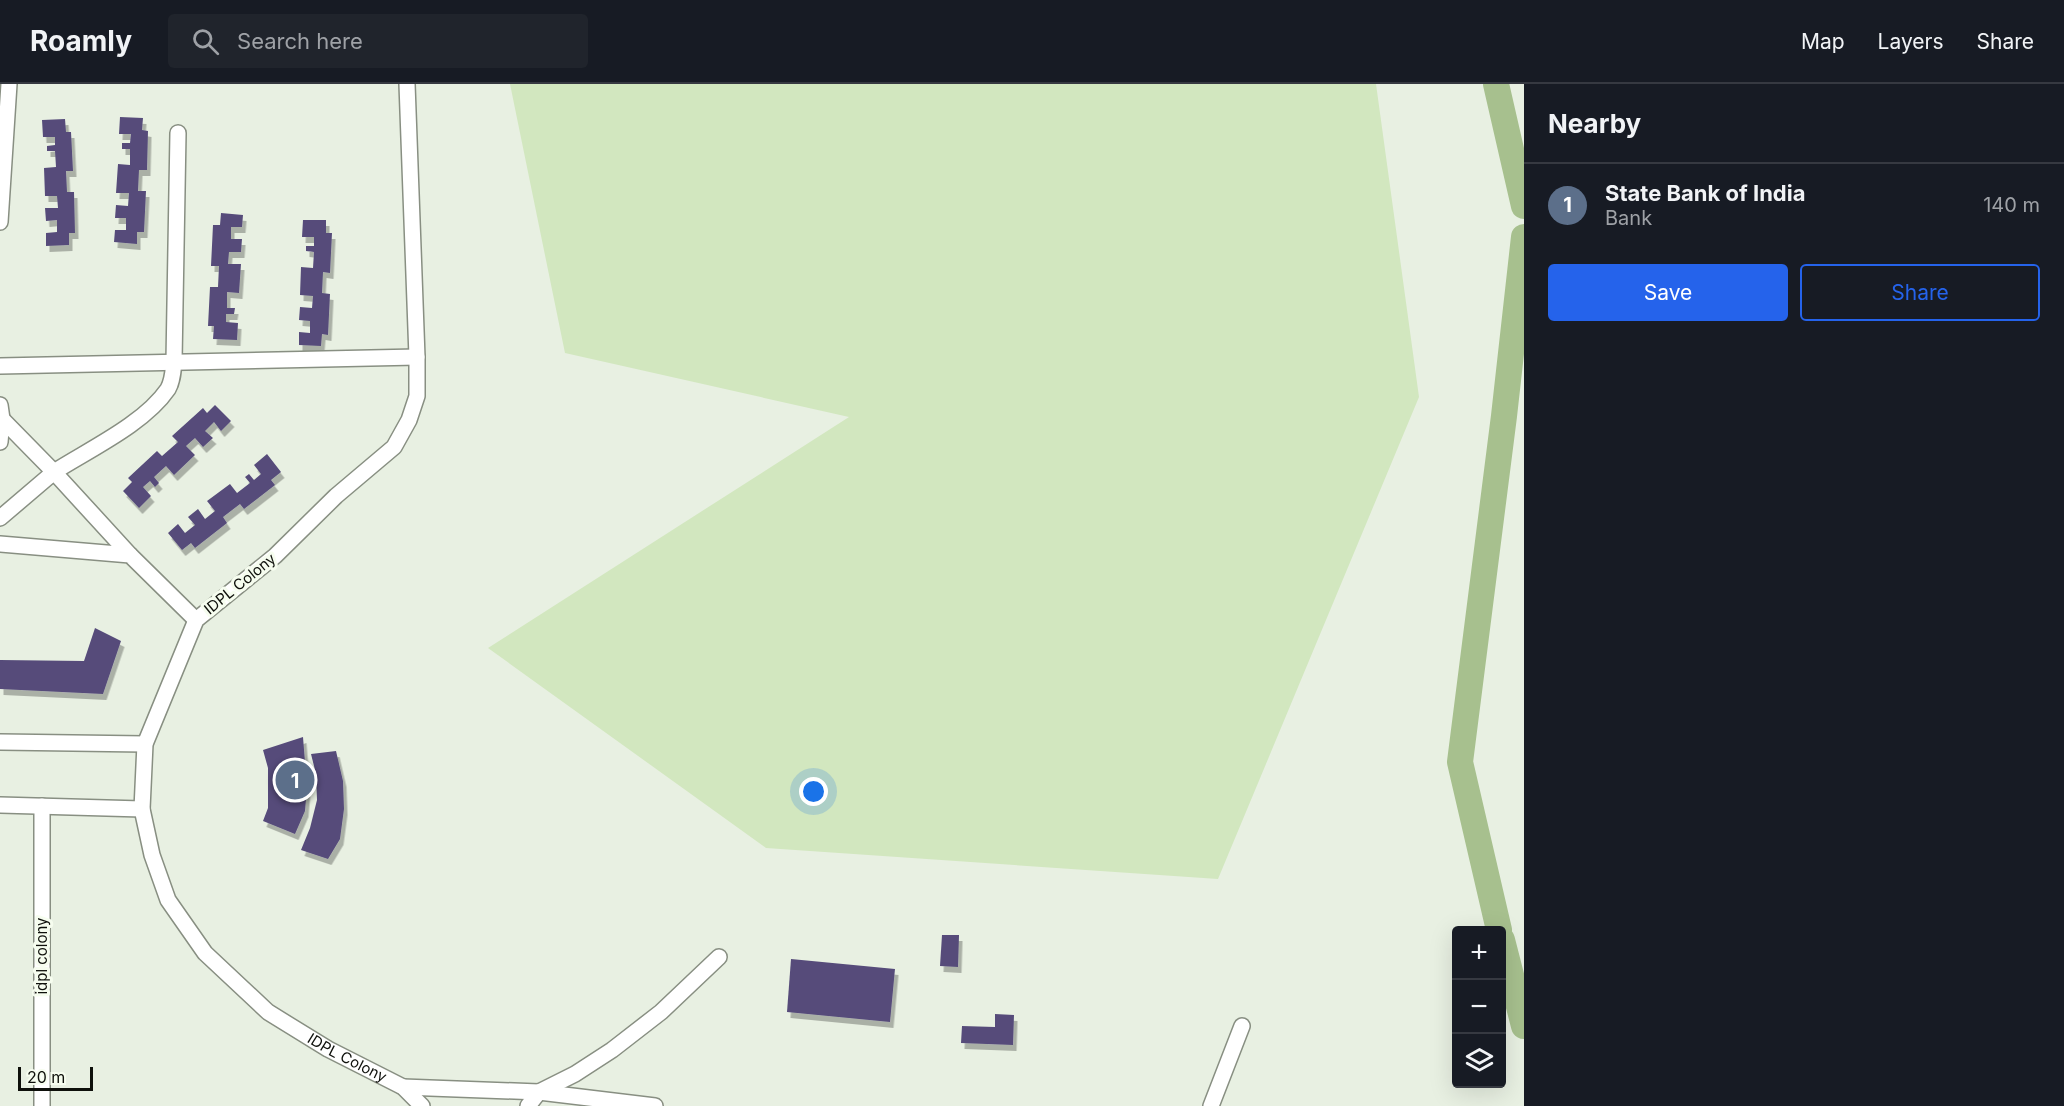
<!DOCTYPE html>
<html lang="en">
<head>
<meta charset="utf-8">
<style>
	:root { --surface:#171b24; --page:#20242c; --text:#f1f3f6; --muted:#9ea1a6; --line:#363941; --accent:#2563eb }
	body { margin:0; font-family:Inter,sans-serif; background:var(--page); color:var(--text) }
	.controls { position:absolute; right:18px; bottom:18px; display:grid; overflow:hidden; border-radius:6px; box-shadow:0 6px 24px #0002 }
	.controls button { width:54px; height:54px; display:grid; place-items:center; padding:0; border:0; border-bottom:2px solid var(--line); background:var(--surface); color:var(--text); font:30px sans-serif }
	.scale { position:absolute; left:18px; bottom:15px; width:75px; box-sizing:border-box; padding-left:6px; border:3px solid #0e100b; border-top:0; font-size:16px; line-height:21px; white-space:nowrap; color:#0e100b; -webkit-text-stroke:4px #f6fdef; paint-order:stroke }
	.you { position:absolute; left:814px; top:708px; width:21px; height:21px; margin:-15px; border:4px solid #fff; border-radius:50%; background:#1a73e8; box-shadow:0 0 0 9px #1a73e833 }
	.badge { display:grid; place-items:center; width:39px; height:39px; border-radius:50%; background:var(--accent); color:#fff; font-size:20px; font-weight:700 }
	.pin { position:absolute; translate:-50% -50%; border:3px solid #fff; box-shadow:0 2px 6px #0006 }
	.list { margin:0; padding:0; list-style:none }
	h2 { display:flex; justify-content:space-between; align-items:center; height:78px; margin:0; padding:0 24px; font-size:26px }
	h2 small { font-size:20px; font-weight:400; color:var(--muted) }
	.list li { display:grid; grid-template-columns:39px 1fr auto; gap:18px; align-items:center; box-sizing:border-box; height:84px; padding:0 24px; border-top:2px solid var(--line) }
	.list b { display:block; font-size:22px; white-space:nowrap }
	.list p { margin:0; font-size:20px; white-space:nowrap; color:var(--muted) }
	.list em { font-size:20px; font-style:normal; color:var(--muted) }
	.actions { display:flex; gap:12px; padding:18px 24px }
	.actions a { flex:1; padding:14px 0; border:2px solid var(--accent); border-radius:6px; text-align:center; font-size:21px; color:var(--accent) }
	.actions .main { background:var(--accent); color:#fff }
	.icon { flex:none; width:33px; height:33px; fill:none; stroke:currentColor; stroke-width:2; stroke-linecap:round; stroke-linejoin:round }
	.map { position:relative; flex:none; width:1524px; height:1022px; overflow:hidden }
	header { display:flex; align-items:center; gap:36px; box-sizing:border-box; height:84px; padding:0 30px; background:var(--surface); border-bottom:2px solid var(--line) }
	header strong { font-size:28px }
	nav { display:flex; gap:33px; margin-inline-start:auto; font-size:21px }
	.search { width:420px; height:54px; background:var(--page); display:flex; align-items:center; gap:15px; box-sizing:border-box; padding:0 21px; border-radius:6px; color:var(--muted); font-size:22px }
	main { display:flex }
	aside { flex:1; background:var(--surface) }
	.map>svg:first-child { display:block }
	.green { fill:#d2e7bf }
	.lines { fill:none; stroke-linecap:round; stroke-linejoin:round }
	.canal { stroke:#a7c08e; stroke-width:26 }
	.building { fill:#564c7a; filter:url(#shadow) }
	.lane-casing { stroke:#888f82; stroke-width:18 }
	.lane { stroke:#fff; stroke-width:15 }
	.labels { text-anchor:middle; stroke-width:6; stroke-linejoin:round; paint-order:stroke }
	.street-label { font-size:15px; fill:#0e100b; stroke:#f6fdef }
</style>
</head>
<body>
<header>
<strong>Roamly</strong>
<div class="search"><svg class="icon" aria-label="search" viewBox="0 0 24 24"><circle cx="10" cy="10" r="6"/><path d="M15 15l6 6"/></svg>Search here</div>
<nav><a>Map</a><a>Layers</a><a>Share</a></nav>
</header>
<main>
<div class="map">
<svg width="1524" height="1022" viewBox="0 0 1524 1022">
	<defs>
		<filter id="shadow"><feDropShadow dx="3.5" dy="6" stdDeviation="0" flood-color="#0004"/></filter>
	</defs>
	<rect width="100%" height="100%" fill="#e8f0e2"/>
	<!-- green -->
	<polygon class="green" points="510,0 1376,0 1419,313 1218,795 766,764 488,564 849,333 565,269"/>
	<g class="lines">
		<!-- canal -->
		<g class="canal">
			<polyline points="1496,0 1524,122"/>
			<polyline points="1499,846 1460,678 1504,332 1524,153"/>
			<polyline points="1502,856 1524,942"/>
		</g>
	</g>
	<!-- building -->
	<g class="building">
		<polygon points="120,33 143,34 142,46 148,47 147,86 139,86 138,107 146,107 144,148 137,148 137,160 114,158 115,146 126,146 126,134 115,134 116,121 128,122 129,109 116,109 118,80 130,81 130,65 122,65 122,59 130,59 131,50 119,50"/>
		<polygon points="65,35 66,48 71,48 73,87 66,87 67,108 74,108 75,149 69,149 69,161 46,162 46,149 57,148 57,136 46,137 45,124 58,124 57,112 45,112 44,84 56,83 55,67 47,67 47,62 55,61 55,53 43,53 42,36"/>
		<polygon points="221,129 243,131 242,143 231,143 231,155 242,155 241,168 229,168 228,180 241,180 239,209 227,208 227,224 235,224 234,230 226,230 226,238 238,239 237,256 213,255 214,242 208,242 210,203 218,203 219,182 211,182 213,141 220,141"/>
		<polygon points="303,136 326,136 326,149 332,149 330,189 323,188 322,209 330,210 328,251 322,250 321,262 299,261 299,248 310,249 310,237 299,236 300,223 312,224 313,212 300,211 301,183 313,184 314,168 306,167 306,162 314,162 314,153 302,153"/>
		<polygon points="215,321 231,337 221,347 214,338 205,347 213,354 203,363 195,354 186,362 195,371 174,391 166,382 154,393 159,399 155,403 150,397 143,403 151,412 139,424 123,407 132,398 128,394 157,367 162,372 178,358 172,352 203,324 207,329"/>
		<polygon points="267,370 281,388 271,396 275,401 244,425 240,420 223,433 227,439 195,464 191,459 182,466 168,449 178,440 185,449 195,441 188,433 198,425 205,435 215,427 207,417 230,400 237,409 250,399 245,393 249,390 254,396 261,390 254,381"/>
		<polygon points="95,544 121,557 103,610 0,605 0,576 84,577"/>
		<polygon points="303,653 307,703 305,727 295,750 263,737 268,724 268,684 263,666"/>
		<polygon points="336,667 343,697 344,725 340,755 328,775 301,766 310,744 317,716 316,690 311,670"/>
		<polygon points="942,851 959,851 958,883 940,882"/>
		<polygon points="791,875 895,885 890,938 787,928"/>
		<polygon points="995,930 1014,931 1013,961 961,959 962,942 995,943"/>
	</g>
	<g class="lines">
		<!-- lane casing -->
		<g class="lane-casing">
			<g id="lane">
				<path id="s1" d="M407,0L417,273V312L409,336L394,363L336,412L275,472L196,536L145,660L142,725L152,771L168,816L205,869L268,928L328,965L403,1003L422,1022"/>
				<polyline points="0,138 9,0"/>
				<polyline points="0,282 417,273"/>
				<polyline points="0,321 2,335 0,358"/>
				<path d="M2,335L54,388C90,365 144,340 168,305C173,296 173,287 174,277L178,49"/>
				<polyline points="0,434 54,388 130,471"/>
				<polyline points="0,460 130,471 196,536"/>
				<polyline points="0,658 145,660"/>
				<polyline points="0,721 142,725"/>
				<polyline points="42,722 42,1022"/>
				<polyline points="403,1003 539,1008 655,1022"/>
				<polyline points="528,1022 539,1008 575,990 612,966 661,928 719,873"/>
				<polyline points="1211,1022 1242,942"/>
			</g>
		</g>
		<!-- lane -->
		<use href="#lane" class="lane"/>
	</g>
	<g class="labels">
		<!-- street labels -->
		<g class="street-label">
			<text transform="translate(240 500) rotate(-39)" y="5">IDPL Colony</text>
			<text transform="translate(42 872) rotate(-90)" y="5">idpl colony</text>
			<text dy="5" stroke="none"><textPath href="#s1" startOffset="1168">IDPL Colony</textPath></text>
		</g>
	</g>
</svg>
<div class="controls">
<button>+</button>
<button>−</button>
<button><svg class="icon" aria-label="layers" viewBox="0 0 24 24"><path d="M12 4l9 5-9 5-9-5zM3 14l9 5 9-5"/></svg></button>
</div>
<div class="scale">20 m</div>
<div class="you"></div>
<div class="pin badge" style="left:295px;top:696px;background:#5c6f8a">1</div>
</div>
<aside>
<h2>Nearby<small></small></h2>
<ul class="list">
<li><span class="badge" style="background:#5c6f8a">1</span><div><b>State Bank of India</b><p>Bank</p></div><em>140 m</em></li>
</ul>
<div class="actions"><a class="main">Save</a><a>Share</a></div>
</aside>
</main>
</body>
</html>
